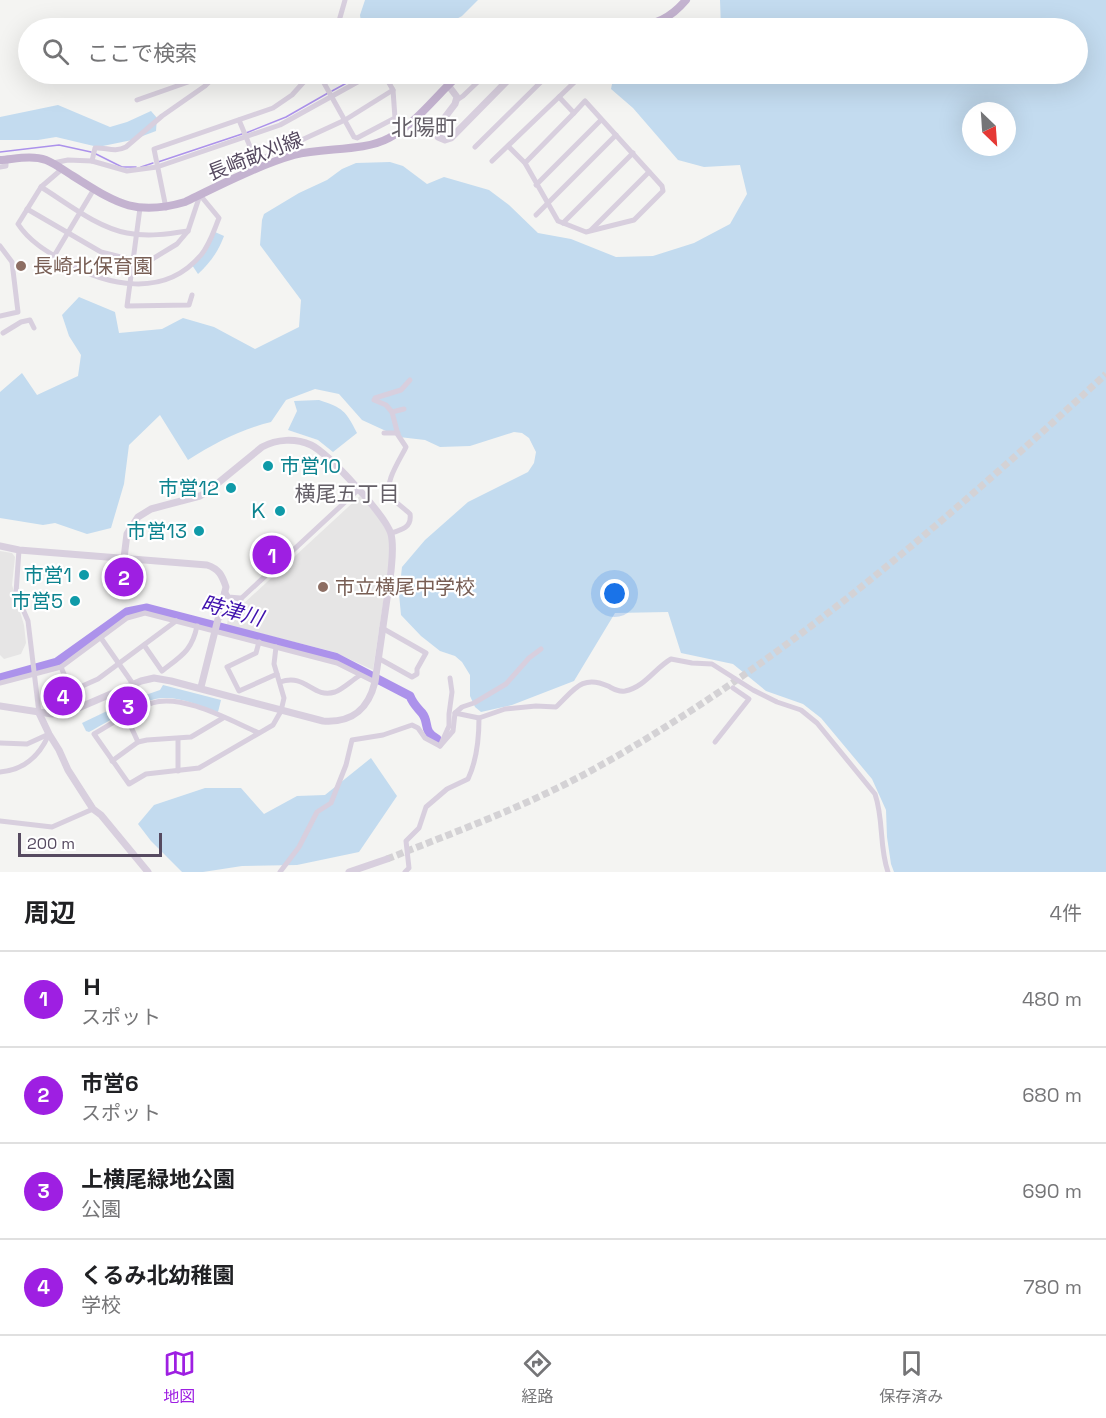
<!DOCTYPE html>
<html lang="ja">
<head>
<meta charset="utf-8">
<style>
	:root { --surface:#fff; --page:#f6f6f6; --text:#202124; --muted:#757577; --line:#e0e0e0; --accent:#9e1fe2 }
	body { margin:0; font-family:"Space Grotesk","Noto Sans JP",sans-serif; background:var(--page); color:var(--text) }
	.compass { position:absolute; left:962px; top:102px; width:54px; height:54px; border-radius:50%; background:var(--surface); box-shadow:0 6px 24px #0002; rotate:155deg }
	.scale { position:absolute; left:18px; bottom:15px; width:144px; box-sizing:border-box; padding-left:6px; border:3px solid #564a60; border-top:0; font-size:16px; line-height:21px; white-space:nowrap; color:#564a60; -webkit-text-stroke:4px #fff; paint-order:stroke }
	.you { position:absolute; left:615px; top:594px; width:21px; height:21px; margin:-15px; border:4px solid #fff; border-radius:50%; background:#1a73e8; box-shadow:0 0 0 9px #1a73e833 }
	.badge { display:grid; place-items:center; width:39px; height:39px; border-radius:50%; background:var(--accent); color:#fff; font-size:20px; font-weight:700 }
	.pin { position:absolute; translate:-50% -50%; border:3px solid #fff; box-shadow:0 2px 6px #0006 }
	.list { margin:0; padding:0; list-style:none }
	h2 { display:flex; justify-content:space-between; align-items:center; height:78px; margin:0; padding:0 24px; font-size:26px }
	h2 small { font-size:20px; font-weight:400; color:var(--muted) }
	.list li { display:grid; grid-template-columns:39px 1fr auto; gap:18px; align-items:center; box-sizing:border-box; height:96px; padding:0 24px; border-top:2px solid var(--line) }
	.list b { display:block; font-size:22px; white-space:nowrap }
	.list p { margin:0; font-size:20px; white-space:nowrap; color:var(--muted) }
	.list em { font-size:20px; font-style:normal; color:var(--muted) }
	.icon { flex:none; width:33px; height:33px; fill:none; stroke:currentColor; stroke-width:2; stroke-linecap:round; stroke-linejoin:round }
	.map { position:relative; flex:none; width:1106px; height:872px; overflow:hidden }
	.search { position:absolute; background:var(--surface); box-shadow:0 6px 24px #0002; left:18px; right:18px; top:18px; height:66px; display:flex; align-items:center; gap:15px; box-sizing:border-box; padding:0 21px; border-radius:33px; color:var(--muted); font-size:22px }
	.sheet { height:462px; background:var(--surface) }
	nav { display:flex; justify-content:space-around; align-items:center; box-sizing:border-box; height:84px; border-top:2px solid var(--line); background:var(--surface); font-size:16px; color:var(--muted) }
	nav a { display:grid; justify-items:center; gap:3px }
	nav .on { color:var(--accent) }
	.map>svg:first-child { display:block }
	.education { fill:#e6e5e5 }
	.green { fill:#c3dbef; fill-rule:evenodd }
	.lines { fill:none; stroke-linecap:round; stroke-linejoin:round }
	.stream { stroke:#ac92eb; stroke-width:1.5 }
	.river { stroke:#ac92eb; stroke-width:9 }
	.tertiary-tunnel { stroke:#d4d2d5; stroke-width:7; stroke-dasharray:7 3.5; stroke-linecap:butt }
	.minor { stroke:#d8cfde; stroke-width:5 }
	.tertiary { stroke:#d8cfde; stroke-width:7 }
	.primary { stroke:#c4b3d0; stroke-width:8 }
	.education-dot { fill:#8d6e63; stroke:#fff; stroke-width:2 }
	.culture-dot { fill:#0f9aa8; stroke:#fff; stroke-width:2 }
	.labels { text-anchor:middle; stroke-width:4.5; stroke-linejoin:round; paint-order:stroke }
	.street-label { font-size:20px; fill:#564a60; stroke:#fff }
	.education-label { font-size:20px; fill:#785e54; stroke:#fff; text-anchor:start }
	.culture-label { font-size:20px; fill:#0d838f; stroke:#fff; text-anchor:end }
	.neighbourhood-label { font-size:21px; fill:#645f67; stroke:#fff }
	.water-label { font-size:21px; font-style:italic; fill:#3e10ad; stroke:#fff }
	.quarter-label { font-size:22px; fill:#645f67; stroke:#fff }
</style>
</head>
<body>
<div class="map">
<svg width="1106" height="872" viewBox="0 0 1106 872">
	<rect width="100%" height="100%" fill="#f4f4f2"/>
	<!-- education -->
	<g class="education">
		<polygon points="360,496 379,518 389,536 390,557 373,670 334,652 227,625 228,618"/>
		<polygon points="0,551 12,553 15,557 12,585 24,625 26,643 21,654 4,659 0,655"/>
	</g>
	<!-- green -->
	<g class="green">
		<polygon points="365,0 478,0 462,16 440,28 362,28 360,15"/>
		<path d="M720,0H1106V872H894L891,864L887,837L886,810L872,779L821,718L803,704L766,691L733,664L681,653L668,612L615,613L574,681L512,705L481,712L475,707L470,696V675L462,662L455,656L440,651L421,636L401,615L399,594L402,567L425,540L468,502L528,472L534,463L536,452L529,438L522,433L514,432L470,446L440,447L425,440L399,437L362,420L339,394L315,389L286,400L271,422C239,430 215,443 188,460L160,415L129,445L124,484L111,528L87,534L55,523L43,525L0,518V392L22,373L37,395L78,376L81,355L69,336L62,315L79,297L115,312L119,333L162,329L183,318L214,327L255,349L299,327L301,300L260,245L262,220L264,214L299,193L327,180L342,169L356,163L390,162L403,166L427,184L444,177L489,190L509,205L538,233L571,239L616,257L653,256L694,243L730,224L747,194L740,165L704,167L678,160L633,108L611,89L613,79L618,74H664L676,82L692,74H1078V28H721ZM971,111H1007V147H971Z"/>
		<polygon points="58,105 110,127 127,122 151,111 157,118 156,131 132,140 98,147 56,137 38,140 0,140 0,117"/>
		<path d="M215,232L224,236C218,252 210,263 198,274L192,265Z"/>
		<path d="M319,400C343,408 345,410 357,433L333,452L318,440L288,430L297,411L294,401Z"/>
		<path d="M163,685L221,700L218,712C200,706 182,697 163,698C145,698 106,723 89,732L86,731L82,723L128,701L160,690Z"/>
		<polygon points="371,758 397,796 359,852 297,865 242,866 203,872 182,872 151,841 138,824 154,805 205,788 241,788 264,814 297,796 325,795"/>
	</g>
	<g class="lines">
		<!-- stream -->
		<g class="stream">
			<polyline points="332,91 363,74"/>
			<polyline points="246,133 286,117 328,93"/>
			<polyline points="0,152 59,145 91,152"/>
			<polyline points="96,154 122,167 136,167"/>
			<polyline points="158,162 242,134"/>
			<polyline points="141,167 153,163"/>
		</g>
		<!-- river -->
		<path class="river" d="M0,678L57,662L127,612L147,608L335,657L410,696C413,704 417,707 422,713C430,723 422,731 437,739"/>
		<!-- tertiary-tunnel -->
		<path class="tertiary-tunnel" d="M387,859C460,830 535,803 603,764C788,660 950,517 1106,374"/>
		<!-- minor -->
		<g class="minor">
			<polyline points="337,28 345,0"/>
			<polyline points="319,74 354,137 357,138 395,118 393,90 384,74"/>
			<polyline points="499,74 507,81"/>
			<polyline points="137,100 211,74"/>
			<polyline points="457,100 463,96 486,74"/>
			<polyline points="239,120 256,161 345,120 393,90"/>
			<polyline points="508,146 525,163 558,221 586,232 634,220 663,191 662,186 585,101 574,113 559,97"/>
			<polyline points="475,147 549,74"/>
			<path d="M92,161L95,148C106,147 114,153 126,147L162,116L205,86L217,74"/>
			<polyline points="492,161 583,74"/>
			<polyline points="53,163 68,160 92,161 127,171 157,167 280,125 372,74"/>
			<polyline points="525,163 574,113"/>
			<polyline points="0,167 6,166 6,163"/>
			<path d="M62,169L41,187L18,224C29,241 46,251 63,261C107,286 164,299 201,255C210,244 214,230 219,218L200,195"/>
			<polyline points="536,185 601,120"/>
			<path d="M41,187C67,203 96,227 127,233C148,237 168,234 188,231"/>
			<polyline points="140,208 127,306 189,305 192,295"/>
			<polyline points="166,208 154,149 273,108 292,95 311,74"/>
			<polyline points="27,209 101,252 133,260 149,261 177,244 188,231 200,195"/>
			<polyline points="536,215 616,135"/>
			<polyline points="563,223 633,153"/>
			<polyline points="591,230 649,172"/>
			<polyline points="0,246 12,262 18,312 0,316"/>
			<polyline points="54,256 94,189"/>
			<polyline points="3,333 21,322 30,320 34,328"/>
			<polyline points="392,412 386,405 374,400 375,398 401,390 410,380"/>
			<polyline points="384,433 398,433"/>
			<path d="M391,533C402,530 412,527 410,514C404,508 396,503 391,497C382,485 401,458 406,447L398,435L392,412L404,409"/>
			<polyline points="19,550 16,593 28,621 39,713"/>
			<polyline points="219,619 358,490"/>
			<polyline points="101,638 133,684"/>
			<polyline points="259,642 256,653 227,667 239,691 277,674"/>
			<path d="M144,645L162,671C181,656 192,651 197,626"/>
			<polyline points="378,658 412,677 417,674 417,669 426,653 382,628"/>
			<polyline points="61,667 71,691 98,679 176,621"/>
			<path d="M280,682C307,673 312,699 335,692C343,689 351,681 359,676"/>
			<polyline points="0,683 61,667 127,618 145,613 337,663 375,682"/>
			<polyline points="455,713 462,707 474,703 506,684 529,658 541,649"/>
			<polyline points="126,716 138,742"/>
			<path d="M259,733C231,721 182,693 152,703C132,709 112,724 94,734L129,784L146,774L199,768L273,725L281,711L284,698L274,664L276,647"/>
			<polyline points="178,739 178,771"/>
			<polyline points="715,742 749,699 733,688"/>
			<polyline points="0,743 27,744 49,734"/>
			<path d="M440,746L453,731L455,713L479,718L505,709L536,706L556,707C574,690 582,674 608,686C614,689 618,692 625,691C645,687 655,668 671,659L692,663L712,664L753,690L777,702L801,710L817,723L875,794C884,820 879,847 888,872"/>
			<polyline points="112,761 138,742 147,740 191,737 223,718"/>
			<path d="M0,772C24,770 40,755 49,734"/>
			<polyline points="0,821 52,827 93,809"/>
			<polyline points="280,872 299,847 317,812 331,803 346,765 352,740 383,735 412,725 418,728 425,738 440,746 449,726 449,714 452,692 450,678"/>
			<path d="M405,872L409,868L406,841L419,828L426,807L447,789L468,779C477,760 479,739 479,718"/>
		</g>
		<!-- tertiary -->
		<g class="tertiary">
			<polyline points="448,85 457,97 455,104 436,129 438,137 445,140 451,138 514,74"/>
			<path d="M0,546L19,550L207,565C219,569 222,575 226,587L201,687"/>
			<polyline points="225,593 228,598 240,599"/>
			<path d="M0,706L52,714L69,712L141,681L154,678L171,681L323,721C352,723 368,710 375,682L391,571C392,559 394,546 391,534C385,515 329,454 311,445C295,438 277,439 262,447L207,492L200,496L151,509L138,517L127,534L124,558"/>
			<polyline points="39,713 49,734 59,750 68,770 93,809 101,815 148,872"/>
			<polyline points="349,872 387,859"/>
		</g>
		<!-- primary -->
		<g class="primary">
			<path d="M632,28C656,24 670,19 686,0"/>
			<path d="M0,160C15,159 32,155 46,160C54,163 65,171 73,176C115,202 134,217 185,202C218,186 259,165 294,155C324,147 363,152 389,138C417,123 437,94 460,74"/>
		</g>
	</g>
	<!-- markers -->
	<g class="education-dot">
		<circle cx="21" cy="266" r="6"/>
		<circle cx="323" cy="587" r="6"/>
	</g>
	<g class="culture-dot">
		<circle cx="268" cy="466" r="6"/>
		<circle cx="231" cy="488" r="6"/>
		<circle cx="280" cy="511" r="6"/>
		<circle cx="199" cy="531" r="6"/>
		<circle cx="84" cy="575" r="6"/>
		<circle cx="75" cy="601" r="6"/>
	</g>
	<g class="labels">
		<!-- street labels -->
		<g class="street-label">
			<text transform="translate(255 156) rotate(-21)" y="7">長崎畝刈線</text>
		</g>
		<!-- education labels -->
		<g class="education-label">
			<text x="33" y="273">長崎北保育園</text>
			<text x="335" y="594">市立横尾中学校</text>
		</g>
		<!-- culture labels -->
		<g class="culture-label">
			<text x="280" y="473" text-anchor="start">市営10</text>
			<text x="219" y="495">市営12</text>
			<text x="268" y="518">Ｋ</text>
			<text x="187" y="538">市営13</text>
			<text x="72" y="582">市営1</text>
			<text x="63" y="608">市営5</text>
		</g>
		<!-- neighbourhood labels -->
		<g class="neighbourhood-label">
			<text x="347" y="501">横尾五丁目</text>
		</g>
		<!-- water labels -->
		<g class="water-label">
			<text transform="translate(232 611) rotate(15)" y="7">時津川</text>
		</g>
		<!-- quarter labels -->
		<g class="quarter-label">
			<text x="424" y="135">北陽町</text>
		</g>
	</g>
</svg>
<svg class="compass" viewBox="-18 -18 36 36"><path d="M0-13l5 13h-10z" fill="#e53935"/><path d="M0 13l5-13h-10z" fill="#757577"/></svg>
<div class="scale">200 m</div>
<div class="you"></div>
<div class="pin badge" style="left:272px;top:555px">1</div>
<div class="pin badge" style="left:124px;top:577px">2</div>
<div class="pin badge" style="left:128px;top:706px">3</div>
<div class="pin badge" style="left:63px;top:696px">4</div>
<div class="search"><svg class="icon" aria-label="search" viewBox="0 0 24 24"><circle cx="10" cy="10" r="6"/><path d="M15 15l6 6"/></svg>ここで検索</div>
</div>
<section class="sheet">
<h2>周辺<small>4件</small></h2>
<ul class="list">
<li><span class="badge">1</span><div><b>Ｈ</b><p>スポット</p></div><em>480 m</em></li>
<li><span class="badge">2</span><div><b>市営6</b><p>スポット</p></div><em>680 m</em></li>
<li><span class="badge">3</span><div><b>上横尾緑地公園</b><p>公園</p></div><em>690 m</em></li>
<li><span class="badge">4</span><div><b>くるみ北幼稚園</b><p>学校</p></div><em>780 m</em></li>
</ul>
</section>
<nav>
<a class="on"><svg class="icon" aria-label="map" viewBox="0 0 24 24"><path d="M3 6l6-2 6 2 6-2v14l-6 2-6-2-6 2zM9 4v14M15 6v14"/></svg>地図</a>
<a><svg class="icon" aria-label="directions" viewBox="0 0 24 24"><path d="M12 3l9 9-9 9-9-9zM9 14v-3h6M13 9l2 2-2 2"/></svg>経路</a>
<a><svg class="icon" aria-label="saved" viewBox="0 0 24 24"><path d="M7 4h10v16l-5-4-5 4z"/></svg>保存済み</a>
</nav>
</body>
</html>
